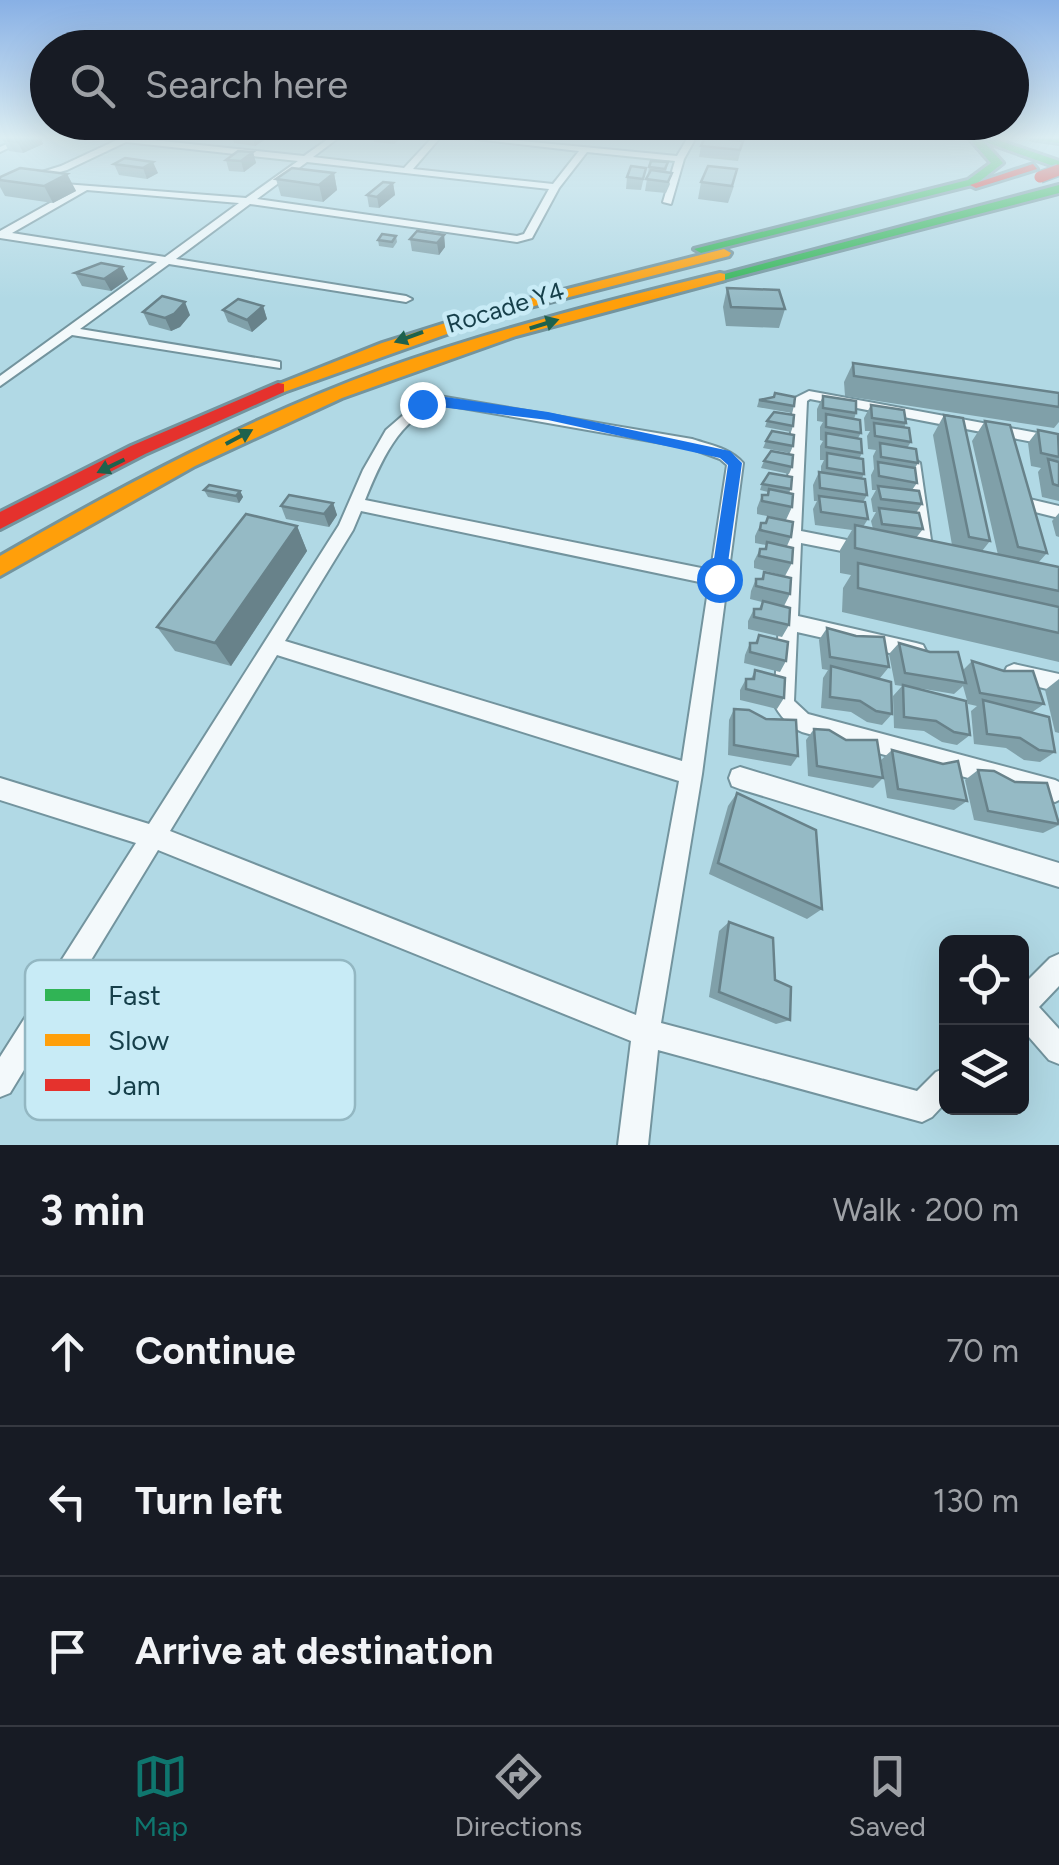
<!DOCTYPE html>
<html lang="en">
<head>
<meta charset="utf-8">
<style>
	:root { --surface:#171b24; --page:#242831; --text:#f1f3f6; --muted:#9ea1a6; --line:#363941; --accent:#0f766e }
	body { margin:0; font-family:Figtree,sans-serif; background:var(--page); color:var(--text) }
	.controls { position:absolute; right:30px; bottom:30px; display:grid; overflow:hidden; border-radius:15px; box-shadow:0 10px 40px #0002 }
	.controls button { width:90px; height:90px; display:grid; place-items:center; padding:0; border:0; border-bottom:2px solid var(--line); background:var(--surface); color:var(--text); font:50px sans-serif }
	.stop { position:absolute; width:30px; height:30px; margin:-22px; border:8px solid #1a73e8; border-radius:50%; background:#fff }
	.stop.end { background:#1a73e8; border-color:#fff; box-shadow:0 2px 10px #0008 }
	.list { margin:0; padding:0; list-style:none }
	h2 { display:flex; justify-content:space-between; align-items:center; height:130px; margin:0; padding:0 40px; font-size:42px }
	h2 small { font-size:32px; font-weight:400; color:var(--muted) }
	.list li { display:grid; grid-template-columns:65px 1fr auto; gap:30px; align-items:center; box-sizing:border-box; height:150px; padding:0 40px; border-top:2px solid var(--line) }
	.list b { display:block; font-size:38px; white-space:nowrap }
	.list em { font-size:32px; font-style:normal; color:var(--muted) }
	.icon { flex:none; width:55px; height:55px; fill:none; stroke:currentColor; stroke-width:2; stroke-linecap:round; stroke-linejoin:round }
	.map { position:relative; flex:none; width:1059px; height:1145px; overflow:hidden }
	.search { position:absolute; background:var(--surface); box-shadow:0 10px 40px #0002; left:30px; right:30px; top:30px; height:110px; display:flex; align-items:center; gap:25px; box-sizing:border-box; padding:0 35px; border-radius:55px; color:var(--muted); font-size:38px }
	.sheet { height:580px; background:var(--surface) }
	nav { display:flex; justify-content:space-around; align-items:center; box-sizing:border-box; height:140px; border-top:2px solid var(--line); background:var(--surface); font-size:28px; color:var(--muted) }
	nav a { display:grid; justify-items:center; gap:5px }
	nav .on { color:var(--accent) }
	.map>svg:first-child { display:block }
	.lines { fill:none; stroke-linecap:round; stroke-linejoin:round }
	.street-casing { stroke:#73949e; stroke-width:4 }
	.fast-casing { stroke:#73949e; stroke-width:6 }
	.slow-casing { stroke:#73949e; stroke-width:6 }
	.jam-casing { stroke:#73949e; stroke-width:6 }
	.street { fill:#f3f9fb; fill-rule:evenodd }
	.fast { fill:#30b455; fill-rule:evenodd }
	.slow { fill:#ff9f0a; fill-rule:evenodd }
	.jam { fill:#e5322d; fill-rule:evenodd }
	.jam-bridge-casing { stroke:#73949e; stroke-width:14; stroke-linecap:butt }
	.jam-bridge { stroke:#e5322d; stroke-width:11 }
	.wall { fill:#80a0a9 }
	.shaded-wall { fill:#68828a }
	.building { fill:#95bac5; stroke:#68828a; stroke-width:2.5 }
	.oneway { fill:#1e624d }
	.route { fill:#1a73e8 }
	.labels { text-anchor:middle; stroke-width:9; stroke-linejoin:round; paint-order:stroke }
	.far-street-label { font-size:25px; fill:#163f4a; stroke:#c8ebf6 }
	.key { fill:#c8ebf6; stroke:#93b7c2; stroke-width:2.5 }
	.key-label { font-size:28px; fill:#163f4a }
</style>
</head>
<body>
<div class="map">
<svg width="1059" height="1145" viewBox="0 0 1059 1145">
	<rect width="100%" height="100%" fill="#b1d9e5"/>
	<g class="lines">
		<!-- street casing -->
		<g class="street-casing">
			<g id="street">
				<polygon points="18,139 27,139 0,152 0,147"/>
				<path d="M119,139H143L304,156L328,139H337L313,157L404,168L431,139H439L413,169L553,184L579,151L476,139H500L677,156L687,139H695L684,159L671,204L663,202L675,161L587,152L559,188L532,238L517,242L250,204L176,259L406,296L412,299L406,302L169,264L80,329L275,361L280,362V368L72,335L0,386V376L157,262L0,238V231L75,189L51,187V183L246,198L298,161L126,142L67,170L30,180L26,177L61,166ZM307,162L549,189L524,234L517,236L257,199ZM87,190L239,203L165,257L12,233Z"/>
				<path d="M809,391L1059,437V447L810,399L807,401L801,531L867,544L876,550L867,556L801,543L798,616L916,643L923,645L926,651L923,657L916,659L797,632L794,701L808,714L1055,780L1059,782V800L1055,802L802,732C790,727 779,715 774,704L793,399Z"/>
				<path d="M439,396L692,439C710,445 730,448 743,463L702,774L661,1023L917,1091L936,1072L946,1068V1102L932,1117L922,1122L658,1050L648,1145H618L631,1041L158,850L10,1093L0,1097V1057L136,843L0,800V778L149,824L339,525L363,470L386,430L416,404ZM440,404L690,448L720,459L727,465L711,570L365,500C381,461 398,420 440,404ZM361,511L709,584L682,761L285,641L353,530ZM277,655L679,781L636,1015L170,831Z"/>
				<polygon points="912,458 920,463 934,561 925,568 916,561 904,463"/>
				<polygon points="1025,498 1059,506 1059,518 1019,508 1017,504 1019,500"/>
				<polygon points="1014,664 1059,674 1059,692 1007,679 1004,673 1007,667"/>
				<polygon points="740,767 1059,863 1059,887 740,789 732,786 729,778 732,770"/>
				<polygon points="1059,954 1059,986 1039,1007 1059,1029 1059,1064 1049,1060 1022,1029 1022,986 1050,958"/>
			</g>
		</g>
		<!-- fast casing -->
		<g class="fast-casing">
			<g id="fast">
				<polygon points="970,139 995,139 1059,161 1059,168 983,141 1003,163 976,184 701,253 694,249 968,180 991,163"/>
				<polygon points="1032,139 1059,139 1059,143"/>
				<polygon points="1059,185 1059,193 720,281 713,277"/>
			</g>
		</g>
		<!-- slow casing -->
		<g class="slow-casing">
			<g id="slow">
				<polygon points="724,249 731,253 729,256 503,314 284,392 278,393 269,388 382,343 493,308"/>
				<path d="M720,273L725,274V280L516,336L342,398L195,466L0,576V556C123,485 249,418 383,369C493,330 607,301 720,273Z"/>
			</g>
		</g>
		<!-- jam casing -->
		<g class="jam-casing">
			<g id="jam">
				<polygon points="1033,164 1037,169 976,188 970,185"/>
				<polygon points="278,383 284,384 284,392 145,454 0,529 0,512 131,446"/>
			</g>
		</g>
		<!-- street -->
		<use href="#street" class="street"/>
		<!-- fast -->
		<use href="#fast" class="fast"/>
		<!-- slow -->
		<use href="#slow" class="slow"/>
		<!-- jam -->
		<use href="#jam" class="jam"/>
		<!-- jam-bridge casing -->
		<g class="jam-bridge-casing">
			<polyline id="jam-bridge" points="1040,177 1059,170"/>
		</g>
		<!-- jam-bridge -->
		<use href="#jam-bridge" class="jam-bridge"/>
	</g>
	<!-- wall -->
	<g class="wall">
		<polygon points="7,139 41,139 43,144 23,153 9,151 3,140"/>
		<polygon points="233,139 266,139 255,146 234,143"/>
		<polygon points="373,139 400,139 394,144 374,142"/>
		<polygon points="743,141 738,161 699,157 701,146"/>
		<polygon points="253,152 256,163 244,172 229,171 226,160"/>
		<polygon points="125,158 158,173 147,179 119,175 114,164"/>
		<polygon points="668,162 666,172 670,184 666,193 645,191 649,167"/>
		<polygon points="646,168 641,190 626,189 627,177"/>
		<polygon points="334,173 337,190 323,202 281,196 276,179"/>
		<polygon points="67,174 76,191 53,203 5,196 0,187 0,177"/>
		<polygon points="701,182 734,186 728,203 698,199"/>
		<polygon points="393,183 395,195 379,208 369,207 367,195"/>
		<polygon points="444,235 445,247 439,255 412,251 410,239"/>
		<polygon points="396,236 397,242 393,248 379,246 378,240"/>
		<polygon points="122,267 128,279 111,291 82,286 75,273"/>
		<polygon points="727,288 785,309 779,328 726,326 723,307"/>
		<polygon points="263,306 267,319 252,332 228,322 223,310"/>
		<polygon points="143,312 190,315 180,327 171,331 149,325"/>
		<polygon points="853,363 1059,393 1059,422 1054,428 845,396 844,382"/>
		<polygon points="823,396 856,413 854,419 861,433 858,438 862,453 859,459 864,474 862,478 867,495 863,502 868,519 863,527 873,529 871,521 876,512 873,512 871,499 876,490 872,490 871,475 874,469 873,456 876,450 868,449 867,436 870,431 865,431 864,418 871,405 906,423 904,428 911,442 907,448 918,463 915,468 917,483 912,490 922,504 916,513 923,529 916,538 952,545 933,435 944,415 990,541 982,551 998,555 972,441 985,421 1047,553 1038,563 1059,567 1059,662 842,612 843,588 851,575 840,573 840,550 852,530 815,525 813,509 817,501 814,501 813,485 819,472 821,472 821,466 824,460 820,460 820,446 823,441 820,440 820,427 823,422 817,421 817,409"/>
		<polygon points="759,400 794,406 792,413 757,407"/>
		<polygon points="767,421 793,426 791,432 765,427"/>
		<polygon points="1038,430 1059,439 1059,501 1042,497 1038,472 1041,468 1031,466 1028,443"/>
		<polygon points="766,441 793,446 790,453 763,448"/>
		<polygon points="764,461 792,467 789,474 761,468"/>
		<polygon points="762,484 791,489 789,493 792,507 786,520 757,514 757,508 762,495 767,495 768,492 760,490"/>
		<polygon points="204,490 240,491 243,497 239,503 208,497"/>
		<polygon points="333,503 337,515 329,527 286,519 281,506"/>
		<polygon points="1059,513 1059,537 1056,536 1052,521"/>
		<polygon points="768,517 791,537 787,546 792,563 785,576 754,568 754,561 760,549 764,549 766,545 755,543 755,536 761,523 765,523"/>
		<polygon points="297,526 307,551 231,666 175,651 157,627"/>
		<polygon points="764,572 790,594 784,606 789,625 782,637 748,629 748,621 754,609 759,609 762,602 750,599 751,591 756,579 761,579"/>
		<polygon points="827,628 889,667 880,678 892,714 882,725 867,722 851,712 821,708 823,678 828,670 822,669 819,640"/>
		<polygon points="759,635 786,661 780,672 744,663 745,655 750,643 755,643"/>
		<polygon points="899,643 963,670 972,661 1044,704 1031,713 1055,752 1040,762 1024,760 1006,748 974,744 971,711 977,706 968,704 963,686 954,694 918,688 970,735 957,745 942,742 924,731 894,728 893,696 902,686 895,685 889,654"/>
		<polygon points="755,670 784,698 777,709 740,700 740,690 746,679 751,679"/>
		<polygon points="1059,679 1059,733 1055,732 1045,690"/>
		<polygon points="734,709 798,756 791,766 728,755 729,720"/>
		<polygon points="814,729 883,778 873,788 808,776 806,740"/>
		<polygon points="892,750 967,801 954,810 887,798 881,760"/>
		<polygon points="978,770 1059,825 1043,833 974,820 965,780"/>
		<polygon points="737,793 822,909 807,919 709,874 728,806"/>
		<polygon points="729,922 775,980 790,1020 776,1024 709,997 719,931"/>
	</g>
	<!-- shaded-wall -->
	<g class="shaded-wall">
		<polygon points="26,139 41,139 43,144 23,153 18,142"/>
		<polygon points="253,139 266,139 255,146"/>
		<polygon points="253,152 256,163 244,172 241,161"/>
		<polygon points="153,162 158,173 147,179 143,168"/>
		<polygon points="334,173 337,190 323,202 319,185"/>
		<polygon points="67,174 76,191 53,203 44,186"/>
		<polygon points="393,183 395,195 379,208 377,197"/>
		<polygon points="444,235 445,247 439,255 437,243"/>
		<polygon points="122,267 128,279 111,291 104,279"/>
		<polygon points="185,302 190,315 180,327 171,331 165,318"/>
		<polygon points="263,306 267,319 252,332 247,320"/>
		<polygon points="240,491 243,497 239,503 236,496"/>
		<polygon points="333,503 337,515 329,527 324,514"/>
		<polygon points="297,526 307,551 231,666 215,643"/>
	</g>
	<!-- building -->
	<g class="building">
		<polygon points="7,139 26,139 18,142 3,140"/>
		<polygon points="704,139 721,139 743,141 740,150 701,146"/>
		<polygon points="238,151 253,152 241,161 226,160"/>
		<polygon points="125,158 153,162 143,168 114,164"/>
		<polygon points="651,161 668,162 665,169 649,167"/>
		<polygon points="631,166 646,168 643,179 627,177"/>
		<polygon points="708,166 737,169 732,186 701,182"/>
		<polygon points="20,168 67,174 44,186 0,180 0,177"/>
		<polygon points="292,168 334,173 319,185 276,179"/>
		<polygon points="651,170 672,173 668,182 646,179"/>
		<polygon points="383,182 393,183 377,197 367,195"/>
		<polygon points="417,231 444,235 437,243 410,239"/>
		<polygon points="382,234 396,236 392,242 378,240"/>
		<polygon points="101,263 122,267 104,279 75,273"/>
		<polygon points="727,288 779,290 785,309 731,307"/>
		<polygon points="162,296 185,302 174,314 165,318 143,312"/>
		<polygon points="238,299 263,306 247,320 223,310"/>
		<polygon points="853,363 1059,393 1059,407 854,376"/>
		<polygon points="775,393 795,397 794,406 759,400 774,397"/>
		<polygon points="823,396 856,401 856,413 823,408"/>
		<polygon points="871,405 904,410 906,423 872,418"/>
		<polygon points="774,412 794,415 793,426 767,421"/>
		<polygon points="826,414 860,420 861,433 826,427"/>
		<polygon points="944,415 963,418 990,541 969,537"/>
		<polygon points="985,421 1010,425 1047,553 1018,547"/>
		<polygon points="874,423 909,428 911,442 875,436"/>
		<polygon points="1038,430 1058,434 1059,457 1041,453"/>
		<polygon points="772,431 794,435 793,446 766,441"/>
		<polygon points="826,433 861,439 862,453 826,447"/>
		<polygon points="880,443 916,449 918,463 881,457"/>
		<polygon points="771,451 793,455 792,467 764,461"/>
		<polygon points="827,453 863,459 864,474 827,468"/>
		<polygon points="1048,459 1059,462 1059,486 1053,484"/>
		<polygon points="878,462 915,468 917,483 879,476"/>
		<polygon points="819,472 865,479 867,495 820,488"/>
		<polygon points="769,473 792,477 791,489 762,484"/>
		<polygon points="209,485 240,491 236,496 204,490"/>
		<polygon points="878,486 919,491 922,504 881,499"/>
		<polygon points="769,489 793,494 792,507 762,501 762,495 768,495"/>
		<polygon points="289,495 333,503 324,514 281,506"/>
		<polygon points="819,496 865,502 868,519 821,512"/>
		<polygon points="879,508 919,513 923,529 882,524"/>
		<polygon points="246,514 297,526 215,643 157,627"/>
		<polygon points="768,517 793,522 791,537 760,530 761,523 766,523"/>
		<polygon points="855,525 1059,567 1059,591 855,548"/>
		<polygon points="767,542 793,548 792,563 759,556 760,549 766,549"/>
		<polygon points="858,563 1059,607 1059,633 858,588"/>
		<polygon points="764,572 791,578 790,594 756,586 756,579 763,579"/>
		<polygon points="763,601 790,608 789,625 754,617 754,609 761,609"/>
		<polygon points="827,628 856,636 884,637 889,667 830,657"/>
		<polygon points="759,635 788,642 786,661 750,652 750,643 757,643"/>
		<polygon points="899,643 930,652 958,652 966,683 905,673"/>
		<polygon points="972,661 1004,671 1033,671 1044,704 980,693"/>
		<polygon points="831,666 891,682 892,714 876,711 860,701 830,697"/>
		<polygon points="755,670 785,678 784,698 746,689 746,679 754,679"/>
		<polygon points="903,685 966,701 970,735 954,732 936,721 904,717"/>
		<polygon points="983,700 1049,717 1055,752 1039,750 1020,738 987,734"/>
		<polygon points="734,709 749,710 766,719 796,720 798,756 734,745"/>
		<polygon points="814,729 829,730 846,740 877,740 883,778 817,766"/>
		<polygon points="892,750 943,764 958,761 967,801 898,789"/>
		<polygon points="978,770 994,771 1015,782 1047,783 1059,824 988,811"/>
		<polygon points="737,793 816,830 822,909 718,863"/>
		<polygon points="729,922 773,938 775,980 791,987 790,1020 719,992"/>
	</g>
	<!-- one-way arrows -->
	<defs><path id="oneway-solid" d="M-6-.8H1V-3.2L6.5 0L1 3.2V.8H-6Z" transform="scale(2.5)"/></defs>
	<g class="oneway">
		<use href="#oneway-solid" transform="translate(544 324) rotate(-17)"/>
		<use href="#oneway-solid" transform="translate(409 337) rotate(160)"/>
		<use href="#oneway-solid" transform="translate(239 437) rotate(-28)"/>
		<use href="#oneway-solid" transform="translate(111 466) rotate(154)"/>
	</g>
	<!-- sky -->
	<linearGradient id="sky" x2="0" y2="1"><stop stop-color="#88b0e5"/><stop offset="0.46" stop-color="#dceef3"/><stop offset="1" stop-color="#dceef3" stop-opacity="0"/></linearGradient>
	<rect width="1059" height="299" fill="url(#sky)"/>
	<!-- route -->
	<polygon class="route" points="439,396 548,412 730,451 742,463 725,584 719,586 711,579 728,465 720,458 548,420 415,404"/>
	<g class="labels">
		<!-- far-street labels -->
		<g class="far-street-label">
			<text transform="translate(505 307) rotate(-17)" y="9">Rocade Y4</text>
		</g>
	</g>
	<!-- legend -->
	<rect x="25" y="960" width="330" height="160" rx="15" class="key"/>
	<rect x="45" y="989" width="45" height="12" fill="#30b455"/>
	<rect x="45" y="1034" width="45" height="12" fill="#ff9f0a"/>
	<rect x="45" y="1079" width="45" height="12" fill="#e5322d"/>
	<g class="key-label">
		<text x="108" y="1005">Fast</text>
		<text x="108" y="1050">Slow</text>
		<text x="108" y="1095">Jam</text>
	</g>
</svg>
<div class="controls">
<button><svg class="icon" aria-label="locate" viewBox="0 0 24 24"><circle cx="12" cy="12" r="6"/><path d="M12 2v4M12 18v4M2 12h4M18 12h4"/></svg></button>
<button><svg class="icon" aria-label="layers" viewBox="0 0 24 24"><path d="M12 4l9 5-9 5-9-5zM3 14l9 5 9-5"/></svg></button>
</div>
<div class="stop" style="left:719px;top:579px"></div>
<div class="stop end" style="left:422px;top:404px"></div>
<div class="search"><svg class="icon" aria-label="search" viewBox="0 0 24 24"><circle cx="10" cy="10" r="6"/><path d="M15 15l6 6"/></svg>Search here</div>
</div>
<section class="sheet">
<h2>3 min<small>Walk · 200 m</small></h2>
<ul class="list">
<li><svg class="icon" aria-label="ahead" viewBox="0 0 24 24"><path d="M12 20V5M6 11l6-6 6 6"/></svg><div><b>Continue</b></div><em>70 m</em></li>
<li><svg class="icon" aria-label="left" viewBox="0 0 24 24"><path d="M17 20v-9H6M10 6l-5 5 5 5"/></svg><div><b>Turn left</b></div><em>130 m</em></li>
<li><svg class="icon" aria-label="arrive" viewBox="0 0 24 24"><path d="M6 21V4h12l-3 4 3 4H6"/></svg><div><b>Arrive at destination</b></div></li>
</ul>
</section>
<nav>
<a class="on"><svg class="icon" aria-label="map" viewBox="0 0 24 24"><path d="M3 6l6-2 6 2 6-2v14l-6 2-6-2-6 2zM9 4v14M15 6v14"/></svg>Map</a>
<a><svg class="icon" aria-label="directions" viewBox="0 0 24 24"><path d="M12 3l9 9-9 9-9-9zM9 14v-3h6M13 9l2 2-2 2"/></svg>Directions</a>
<a><svg class="icon" aria-label="saved" viewBox="0 0 24 24"><path d="M7 4h10v16l-5-4-5 4z"/></svg>Saved</a>
</nav>
</body>
</html>
